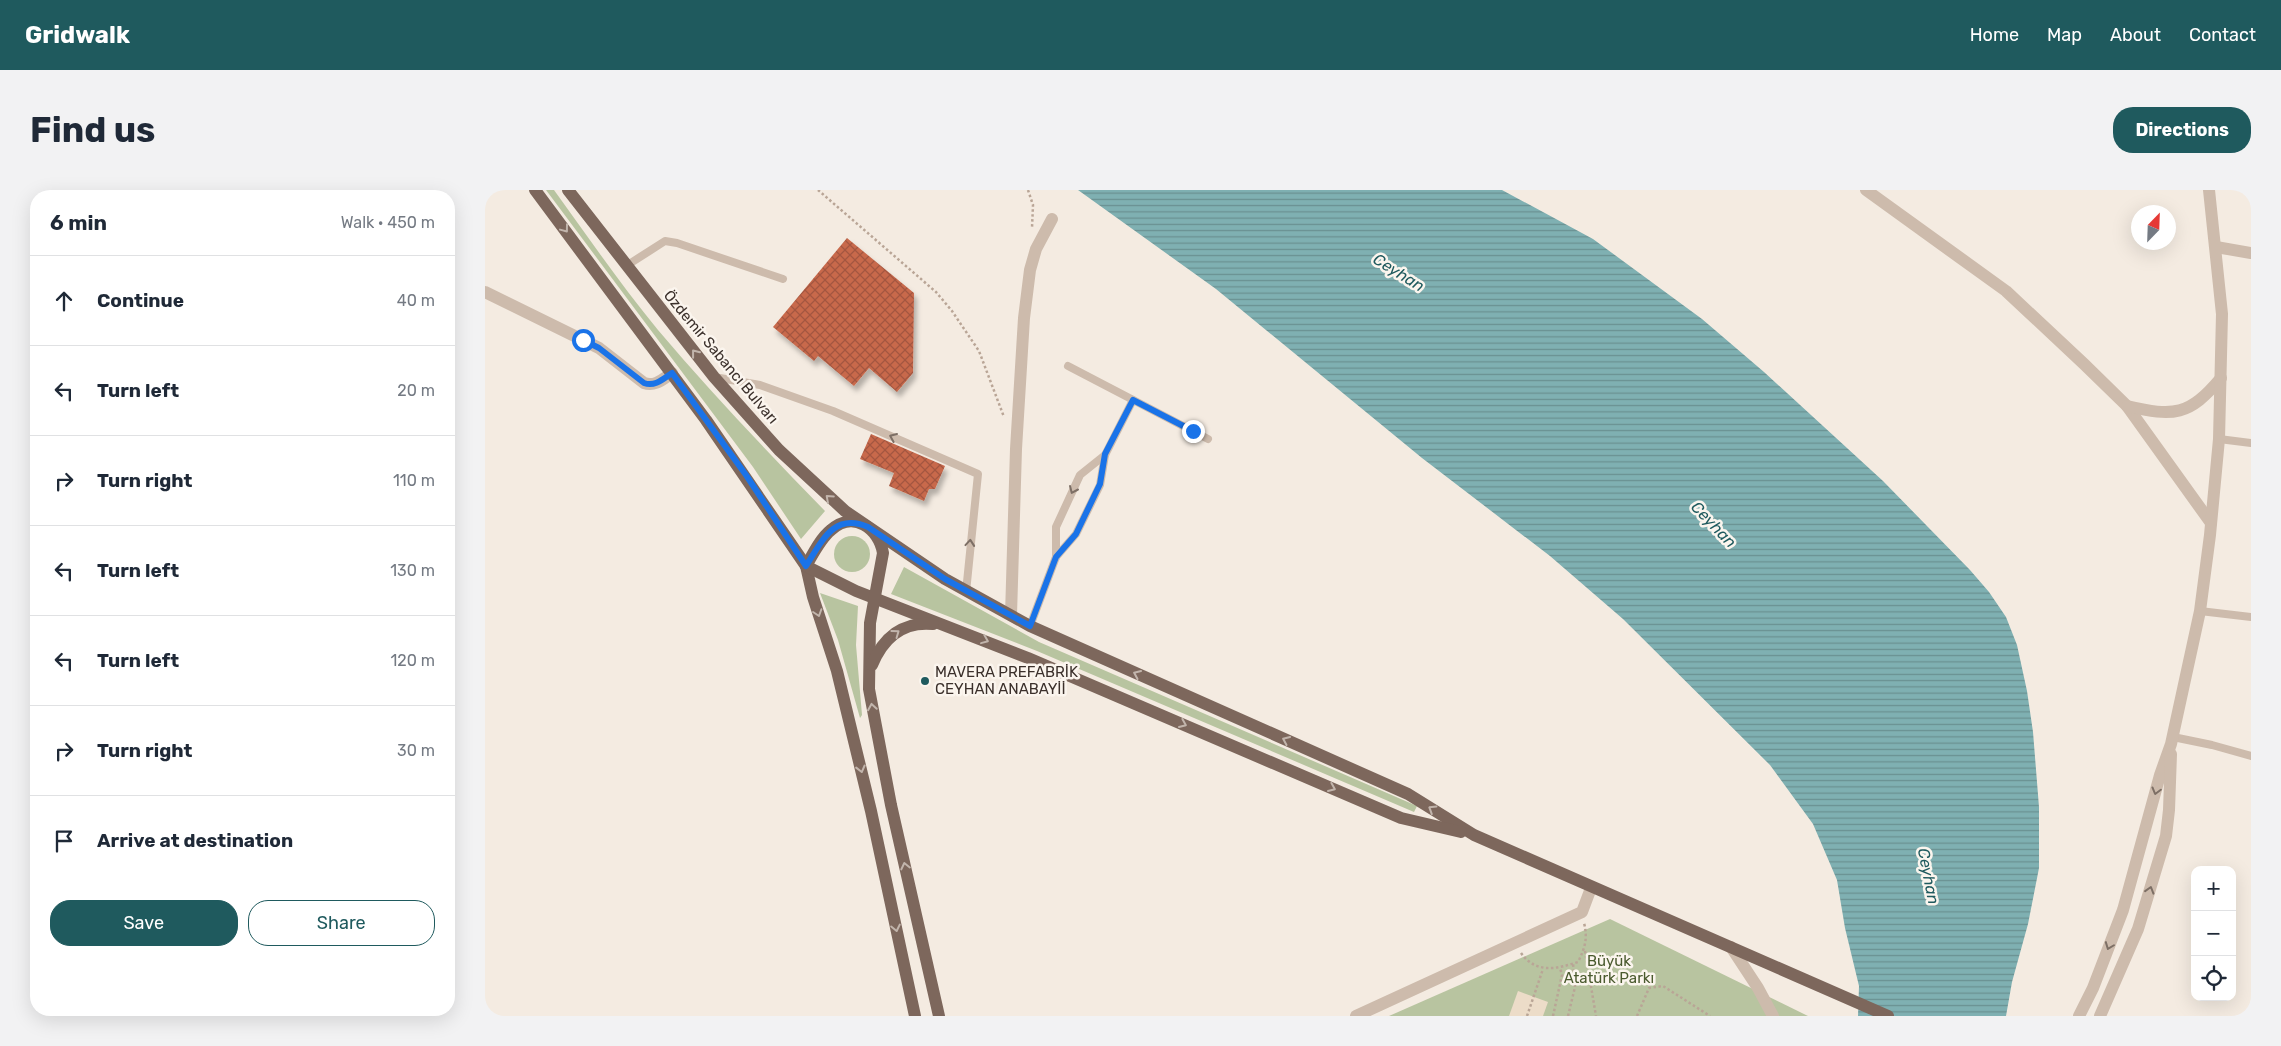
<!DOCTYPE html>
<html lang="en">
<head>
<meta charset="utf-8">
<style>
	:root { --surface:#fff; --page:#f2f2f3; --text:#1f2937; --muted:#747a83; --line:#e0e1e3; --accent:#1f5a5e }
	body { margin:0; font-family:Rubik,sans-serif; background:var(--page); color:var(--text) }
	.controls { position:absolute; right:15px; bottom:15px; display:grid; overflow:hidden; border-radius:10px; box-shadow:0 5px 20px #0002 }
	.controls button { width:45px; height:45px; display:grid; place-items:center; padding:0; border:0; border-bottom:1px solid var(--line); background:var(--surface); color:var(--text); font:25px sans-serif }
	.compass { position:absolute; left:1646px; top:15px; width:45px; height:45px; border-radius:50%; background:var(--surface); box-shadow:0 5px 20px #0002; rotate:23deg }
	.stop { position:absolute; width:15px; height:15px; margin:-11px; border:4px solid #1a73e8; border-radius:50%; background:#fff }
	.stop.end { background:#1a73e8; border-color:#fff; box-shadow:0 1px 5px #0008 }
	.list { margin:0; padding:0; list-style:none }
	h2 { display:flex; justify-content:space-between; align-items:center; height:65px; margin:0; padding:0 20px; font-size:21px }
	h2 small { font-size:16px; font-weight:400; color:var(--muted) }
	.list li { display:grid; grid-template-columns:32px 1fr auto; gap:15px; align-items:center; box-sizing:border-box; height:90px; padding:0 20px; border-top:1px solid var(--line) }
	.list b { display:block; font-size:19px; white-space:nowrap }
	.list em { font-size:16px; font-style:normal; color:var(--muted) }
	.actions { display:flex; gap:10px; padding:15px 20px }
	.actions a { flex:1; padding:11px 0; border:1px solid var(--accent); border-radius:20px; text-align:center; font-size:18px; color:var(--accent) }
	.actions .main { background:var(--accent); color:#fff }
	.icon { flex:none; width:28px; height:28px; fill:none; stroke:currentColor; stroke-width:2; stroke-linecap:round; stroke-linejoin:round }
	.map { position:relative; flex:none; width:1766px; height:826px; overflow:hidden; border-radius:20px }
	header { display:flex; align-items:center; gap:30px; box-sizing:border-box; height:70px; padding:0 25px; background:var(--accent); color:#fff }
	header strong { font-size:24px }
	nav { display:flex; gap:28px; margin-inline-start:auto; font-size:18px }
	.intro { display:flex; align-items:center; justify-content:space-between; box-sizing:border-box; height:120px; padding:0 30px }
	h1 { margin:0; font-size:35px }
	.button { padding:12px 22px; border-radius:20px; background:var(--accent); color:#fff; font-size:18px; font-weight:700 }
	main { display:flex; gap:30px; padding:0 30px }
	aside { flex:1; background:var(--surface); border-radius:20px; box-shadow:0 5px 20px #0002 }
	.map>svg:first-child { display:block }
	.green { fill:#b8c4a0 }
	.plaza { fill:#ecdcc8 }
	.water { fill:url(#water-rules) }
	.building { fill:url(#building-cross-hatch); filter:url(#shadow) }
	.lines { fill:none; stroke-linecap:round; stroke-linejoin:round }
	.path { stroke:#b9a596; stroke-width:2.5; stroke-dasharray:2.5 2.5; stroke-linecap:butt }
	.service { stroke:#cdbbac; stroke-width:8 }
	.minor { stroke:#cdbbac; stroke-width:12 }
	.tertiary { stroke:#cdbbac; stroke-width:12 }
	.primary { stroke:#7d675c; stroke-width:12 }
	.oneway { stroke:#c2b5ac }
	.oneway2 { stroke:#7d6f65 }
	.route { stroke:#1a73e8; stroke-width:6 }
	.poi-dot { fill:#1f5a5e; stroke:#fbf5ee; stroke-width:2 }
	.labels { text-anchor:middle; stroke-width:5; stroke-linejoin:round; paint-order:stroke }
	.street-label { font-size:15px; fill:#3b302b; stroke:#fbf5ee }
	.poi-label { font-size:15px; fill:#3b302b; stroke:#fbf5ee; text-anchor:start }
	.park-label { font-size:15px; fill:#4a5a2e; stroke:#fbf5ee }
	.water-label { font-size:16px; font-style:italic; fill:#1f5a5e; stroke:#fbf5ee }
</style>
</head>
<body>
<header>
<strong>Gridwalk</strong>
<nav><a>Home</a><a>Map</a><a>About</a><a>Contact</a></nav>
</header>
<div class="intro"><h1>Find us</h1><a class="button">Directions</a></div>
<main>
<aside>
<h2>6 min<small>Walk · 450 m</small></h2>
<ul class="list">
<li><svg class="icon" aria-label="ahead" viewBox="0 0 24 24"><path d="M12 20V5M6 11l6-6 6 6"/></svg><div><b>Continue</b></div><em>40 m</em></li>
<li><svg class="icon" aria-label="left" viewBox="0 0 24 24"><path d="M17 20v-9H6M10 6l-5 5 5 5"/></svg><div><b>Turn left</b></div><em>20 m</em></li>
<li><svg class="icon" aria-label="right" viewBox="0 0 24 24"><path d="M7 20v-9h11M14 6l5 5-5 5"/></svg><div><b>Turn right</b></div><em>110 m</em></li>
<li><svg class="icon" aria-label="left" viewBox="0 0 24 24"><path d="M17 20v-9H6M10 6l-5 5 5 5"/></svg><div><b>Turn left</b></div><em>130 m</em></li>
<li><svg class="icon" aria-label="left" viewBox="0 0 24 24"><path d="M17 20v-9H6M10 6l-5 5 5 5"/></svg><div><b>Turn left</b></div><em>120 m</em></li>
<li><svg class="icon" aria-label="right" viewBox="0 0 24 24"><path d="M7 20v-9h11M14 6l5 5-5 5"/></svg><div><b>Turn right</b></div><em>30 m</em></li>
<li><svg class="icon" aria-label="arrive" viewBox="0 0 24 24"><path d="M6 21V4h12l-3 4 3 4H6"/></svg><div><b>Arrive at destination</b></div></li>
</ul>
<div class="actions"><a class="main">Save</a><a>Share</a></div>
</aside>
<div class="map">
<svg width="1766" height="826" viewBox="0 0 1766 826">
	<defs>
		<pattern id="water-rules" width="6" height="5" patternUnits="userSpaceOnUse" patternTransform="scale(1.25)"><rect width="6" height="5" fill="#7fb0b2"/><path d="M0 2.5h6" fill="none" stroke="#699091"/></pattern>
		<pattern id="building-cross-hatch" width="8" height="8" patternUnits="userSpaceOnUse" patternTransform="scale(1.25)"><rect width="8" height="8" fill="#c8694b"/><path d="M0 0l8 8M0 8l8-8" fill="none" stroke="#a4573f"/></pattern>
		<filter id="shadow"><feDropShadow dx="3" dy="5.5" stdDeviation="2.5" flood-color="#0004"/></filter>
	</defs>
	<rect width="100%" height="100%" fill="#f4ebe1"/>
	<!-- green -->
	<g class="green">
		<path d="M61,0H69C103,47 136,95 173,140C226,203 283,262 340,321L316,349L268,277Z"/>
		<circle cx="367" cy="364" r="18"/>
		<polygon points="419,377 554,452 932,616 929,622 552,461 406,404"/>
		<polygon points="335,403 373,416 371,455 377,525 375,528 353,450"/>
		<polygon points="1125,729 1323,826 904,826"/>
	</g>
	<!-- plaza -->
	<polygon class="plaza" points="1033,801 1063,812 1058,826 1024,826"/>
	<!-- water -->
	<polygon class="water" points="593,0 1017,0 1108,49 1217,129 1279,182 1398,291 1485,380 1504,402 1521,427 1532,455 1542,501 1548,542 1554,617 1554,678 1543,734 1527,792 1521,826 1373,826 1374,796 1360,738 1352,690 1328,634 1285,575 1138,429 1065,366 937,268 731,99"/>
	<!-- building -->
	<g class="building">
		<polygon points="362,48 429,103 428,183 412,202 384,178 369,196 333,166 329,171 288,137"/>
		<polygon points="386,244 460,276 450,299 444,299 439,311 404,296 409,283 375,269"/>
	</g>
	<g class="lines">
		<!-- path -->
		<g class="path">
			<polyline points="333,0 451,102 467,121 494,161 519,227"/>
			<polyline points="543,0 548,15 547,38"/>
			<polyline points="1100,761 1111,826"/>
			<path d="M1036,763C1051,784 1072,779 1093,772C1100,758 1103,748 1099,733"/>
			<polyline points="1042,826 1058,779"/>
			<polyline points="1068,826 1077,785 1075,778"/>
			<polyline points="1083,826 1090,797 1088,773"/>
			<polyline points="1152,826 1164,798 1178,796 1225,826"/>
		</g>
		<!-- service -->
		<g class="service">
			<polyline points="141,76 180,51 192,53 298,89"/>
			<polyline points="583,176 723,249"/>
			<polyline points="229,187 275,195 348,221 493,284 481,402"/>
			<polyline points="1734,249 1766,253"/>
			<polyline points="571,367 571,337 595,285 620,265"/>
			<polyline points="1715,421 1766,427"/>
			<polyline points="545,436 571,367 591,344 615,295 620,265 648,210"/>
			<polyline points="1688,547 1727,555 1766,566"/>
		</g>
		<!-- minor -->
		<g class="minor">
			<polyline points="1381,0 1521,101 1599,174 1642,216 1726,333"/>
			<polyline points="1731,57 1766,63"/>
			<path d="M0,102L114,158L159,193C170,197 178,189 187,183"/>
			<path d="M1642,216C1689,227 1704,226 1736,188"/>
			<polyline points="526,425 531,259 539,128 545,80 551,59 567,29"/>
			<polyline points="1246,757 1273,798 1288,826"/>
			<polyline points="871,826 1097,722 1106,698"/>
		</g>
		<!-- tertiary -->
		<g class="tertiary">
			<polyline points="1594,826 1608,798 1638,720 1675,585 1686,554 1715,421 1725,345 1734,249 1737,124 1724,0"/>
			<polyline points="1615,826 1653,739 1681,646 1684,620 1686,564"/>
		</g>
		<!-- primary -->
		<g class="primary">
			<polyline points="50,0 221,230 321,376 328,407 352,481 386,621 430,826"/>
			<polyline points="83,0 229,187 294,260 360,321 460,389 545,436 923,604 989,645 1403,826"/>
			<polyline points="321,376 371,401 543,468 916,628 976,642"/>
			<path d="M321,376C328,364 335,349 346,340C368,320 394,338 398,363L385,433L384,499L406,615L454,826"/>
			<path d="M387,475C398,448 418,431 448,434"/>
		</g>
	</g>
	<!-- one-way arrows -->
	<defs><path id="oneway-chevron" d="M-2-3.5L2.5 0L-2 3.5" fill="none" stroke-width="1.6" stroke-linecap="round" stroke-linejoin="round" transform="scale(1.25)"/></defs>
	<g class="oneway">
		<use href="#oneway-chevron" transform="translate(80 39) rotate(53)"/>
		<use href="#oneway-chevron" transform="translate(210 163) rotate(-128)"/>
		<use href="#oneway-chevron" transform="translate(344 308) rotate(-138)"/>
		<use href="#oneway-chevron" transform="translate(333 423) rotate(72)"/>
		<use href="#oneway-chevron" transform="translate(411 443) rotate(-36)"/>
		<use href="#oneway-chevron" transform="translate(500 450) rotate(22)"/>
		<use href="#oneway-chevron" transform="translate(652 484) rotate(-156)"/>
		<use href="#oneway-chevron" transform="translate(387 517) rotate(-99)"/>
		<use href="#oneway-chevron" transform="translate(698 534) rotate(23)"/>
		<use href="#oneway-chevron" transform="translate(801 550) rotate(-156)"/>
		<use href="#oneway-chevron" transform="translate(376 579) rotate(76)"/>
		<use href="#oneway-chevron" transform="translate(847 598) rotate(23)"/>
		<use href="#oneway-chevron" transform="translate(947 619) rotate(-148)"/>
		<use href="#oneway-chevron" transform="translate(420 676) rotate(-103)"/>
		<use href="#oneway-chevron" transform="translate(411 738) rotate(78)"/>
	</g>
	<g class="oneway2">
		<use href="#oneway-chevron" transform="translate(408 247) rotate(-157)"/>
		<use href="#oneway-chevron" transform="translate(588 300) rotate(114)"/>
		<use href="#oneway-chevron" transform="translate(485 353) rotate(-85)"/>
		<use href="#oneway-chevron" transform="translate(1671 601) rotate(105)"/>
		<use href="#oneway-chevron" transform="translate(1665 700) rotate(-73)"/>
		<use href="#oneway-chevron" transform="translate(1624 756) rotate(111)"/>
	</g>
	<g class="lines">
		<!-- route -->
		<path class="route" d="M98,150L114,158L159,193C170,197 178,189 187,183L261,285L321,376C337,351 349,322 383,337L460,389L545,436L571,367L591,344L615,294L620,264L648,210L708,241"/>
	</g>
	<!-- markers -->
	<circle class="poi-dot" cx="440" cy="491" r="5"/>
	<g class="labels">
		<!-- street labels -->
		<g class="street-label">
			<text transform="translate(236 167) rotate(50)" y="5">Özdemir Sabancı Bulvarı</text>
		</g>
		<!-- poi labels -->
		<g class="poi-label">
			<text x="450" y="487">MAVERA PREFABRİK<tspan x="450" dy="17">CEYHAN ANABAYİİ</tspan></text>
		</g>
		<!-- park labels -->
		<g class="park-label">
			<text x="1124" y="776">Büyük<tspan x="1124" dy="17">Atatürk Parkı</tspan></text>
		</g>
		<!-- water labels -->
		<g class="water-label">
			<text transform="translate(914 82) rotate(32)" y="6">Ceyhan</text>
			<text transform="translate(1229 334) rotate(46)" y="6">Ceyhan</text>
			<text transform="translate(1444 686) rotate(79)" y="6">Ceyhan</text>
		</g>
	</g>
</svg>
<div class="controls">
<button>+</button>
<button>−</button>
<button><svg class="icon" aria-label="locate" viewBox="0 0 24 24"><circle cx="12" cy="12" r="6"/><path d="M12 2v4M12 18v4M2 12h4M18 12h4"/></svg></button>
</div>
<svg class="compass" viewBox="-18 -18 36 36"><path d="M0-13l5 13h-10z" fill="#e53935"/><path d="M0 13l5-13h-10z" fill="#747a83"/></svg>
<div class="stop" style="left:98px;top:150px"></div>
<div class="stop end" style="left:708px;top:241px"></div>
</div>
</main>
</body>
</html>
